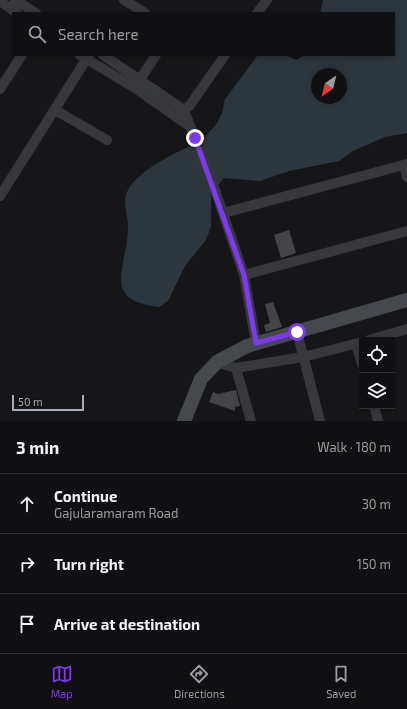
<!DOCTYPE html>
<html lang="en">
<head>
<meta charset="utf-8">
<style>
	:root { --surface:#101012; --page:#1e1e20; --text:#f1f3f6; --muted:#9c9d9f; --line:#303032; --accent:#7c3aed }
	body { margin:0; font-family:"Exo 2",sans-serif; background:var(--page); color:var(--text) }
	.controls { position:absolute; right:12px; bottom:12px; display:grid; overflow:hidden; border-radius:0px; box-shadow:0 2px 6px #0003 }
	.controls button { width:36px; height:36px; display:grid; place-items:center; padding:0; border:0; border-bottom:1px solid var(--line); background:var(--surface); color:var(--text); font:20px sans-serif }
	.compass { position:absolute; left:311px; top:68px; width:36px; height:36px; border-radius:50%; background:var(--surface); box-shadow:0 2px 6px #0003; rotate:215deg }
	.scale { position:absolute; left:12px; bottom:10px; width:72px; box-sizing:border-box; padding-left:4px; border:2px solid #a8aeb8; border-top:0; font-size:11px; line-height:14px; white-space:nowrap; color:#a8aeb8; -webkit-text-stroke:3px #111113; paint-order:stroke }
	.stop { position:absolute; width:12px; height:12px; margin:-9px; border:3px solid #7c3aed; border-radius:50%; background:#fff }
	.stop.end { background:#7c3aed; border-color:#fff; box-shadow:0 1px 4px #0008 }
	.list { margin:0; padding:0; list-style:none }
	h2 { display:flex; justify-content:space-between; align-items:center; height:52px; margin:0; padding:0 16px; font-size:17px }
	h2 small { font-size:13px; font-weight:400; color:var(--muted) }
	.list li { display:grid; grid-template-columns:26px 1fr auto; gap:12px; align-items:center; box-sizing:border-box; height:60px; padding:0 16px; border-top:1px solid var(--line) }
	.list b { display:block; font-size:15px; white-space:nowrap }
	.list p { margin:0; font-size:13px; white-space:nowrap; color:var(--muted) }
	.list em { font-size:13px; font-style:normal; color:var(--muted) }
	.icon { flex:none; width:22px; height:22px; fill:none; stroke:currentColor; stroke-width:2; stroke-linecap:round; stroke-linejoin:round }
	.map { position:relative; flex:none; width:407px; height:421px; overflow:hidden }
	.search { position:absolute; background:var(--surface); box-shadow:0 2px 6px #0003; left:12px; right:12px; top:12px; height:44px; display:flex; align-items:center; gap:10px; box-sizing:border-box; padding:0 14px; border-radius:0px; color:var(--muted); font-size:15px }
	.sheet { height:232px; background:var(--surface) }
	nav { display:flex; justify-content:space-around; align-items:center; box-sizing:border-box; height:56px; border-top:1px solid var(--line); background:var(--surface); font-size:11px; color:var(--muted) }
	nav a { display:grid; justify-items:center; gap:2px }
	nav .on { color:var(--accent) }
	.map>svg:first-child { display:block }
	.water { fill:#2c363c; fill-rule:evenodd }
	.building { fill:#424448 }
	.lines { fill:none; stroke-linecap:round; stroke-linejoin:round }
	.street { stroke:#37383d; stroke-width:10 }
	.secondary { stroke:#45484d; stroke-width:14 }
	.route { stroke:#7c3aed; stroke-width:5 }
</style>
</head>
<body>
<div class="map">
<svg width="407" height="421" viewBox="0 0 407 421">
	<rect width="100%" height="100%" fill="#161618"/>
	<!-- water -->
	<path class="water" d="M323,0H407V133L385,137L353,151L339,161L289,171L260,181L224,178L211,193V227L206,240L185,266L168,301L159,307C100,300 127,268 128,229C129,216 121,203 128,190C139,169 179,151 201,141L216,125L222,113L225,99L258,55H285L296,60L305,55H394V13H320ZM317,74H341V98H317Z"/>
	<!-- building -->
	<g class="building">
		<polygon points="289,230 296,253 281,258 274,235"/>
		<polygon points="273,302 282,327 266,332 264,325 270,323 265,304"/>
		<polygon points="236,390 240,406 235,407 235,411 209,402 213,392 218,394"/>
	</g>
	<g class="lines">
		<!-- street -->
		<g class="street">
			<polyline points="15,0 36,13"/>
			<polyline points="124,0 145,13"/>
			<polyline points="0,1 17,13"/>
			<polyline points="257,13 267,0"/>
			<polyline points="80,55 135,88 189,126"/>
			<polyline points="103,55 184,110 216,193 244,275 256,343"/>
			<polyline points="137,84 156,55"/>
			<polyline points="0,89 22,55"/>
			<polyline points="55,110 107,140"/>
			<polyline points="180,114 190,105 225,55"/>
			<polyline points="404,165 407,177"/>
			<polyline points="0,196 89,55"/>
			<polyline points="223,213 407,164"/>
			<polyline points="244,275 407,231"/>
			<polyline points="297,332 320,421"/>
			<polyline points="369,340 407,329"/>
			<polyline points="356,344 362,364"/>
			<polyline points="217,362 236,368 303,357 362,342"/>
			<polyline points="236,368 251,421"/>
			<polyline points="374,406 378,421"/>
		</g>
		<!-- secondary -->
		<polyline class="secondary" points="184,421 201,379 217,362 247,346 407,300"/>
	</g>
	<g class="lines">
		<!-- route -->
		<polyline class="route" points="195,138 244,275 256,343 297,332"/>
	</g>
</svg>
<div class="controls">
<button><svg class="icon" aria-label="locate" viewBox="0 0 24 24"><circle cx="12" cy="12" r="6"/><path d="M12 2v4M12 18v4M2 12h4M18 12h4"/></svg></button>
<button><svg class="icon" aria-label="layers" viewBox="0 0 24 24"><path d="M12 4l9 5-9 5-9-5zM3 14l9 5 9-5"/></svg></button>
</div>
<svg class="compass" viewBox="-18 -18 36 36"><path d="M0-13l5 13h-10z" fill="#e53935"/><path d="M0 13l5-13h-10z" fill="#9c9d9f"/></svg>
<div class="scale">50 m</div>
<div class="stop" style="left:297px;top:332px"></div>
<div class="stop end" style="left:195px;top:138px"></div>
<div class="search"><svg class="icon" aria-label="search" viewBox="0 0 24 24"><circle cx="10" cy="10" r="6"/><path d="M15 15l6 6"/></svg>Search here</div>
</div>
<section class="sheet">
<h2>3 min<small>Walk · 180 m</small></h2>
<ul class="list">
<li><svg class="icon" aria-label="ahead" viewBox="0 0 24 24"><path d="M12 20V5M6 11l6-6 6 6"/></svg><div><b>Continue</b><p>Gajularamaram Road</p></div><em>30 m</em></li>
<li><svg class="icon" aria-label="right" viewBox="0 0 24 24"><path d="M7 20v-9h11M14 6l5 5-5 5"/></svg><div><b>Turn right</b></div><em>150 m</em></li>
<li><svg class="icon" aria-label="arrive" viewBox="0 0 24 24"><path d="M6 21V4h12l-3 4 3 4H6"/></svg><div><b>Arrive at destination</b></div></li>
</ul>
</section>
<nav>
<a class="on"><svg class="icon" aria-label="map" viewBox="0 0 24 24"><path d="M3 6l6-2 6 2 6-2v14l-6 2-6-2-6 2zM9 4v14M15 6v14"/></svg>Map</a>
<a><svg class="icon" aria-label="directions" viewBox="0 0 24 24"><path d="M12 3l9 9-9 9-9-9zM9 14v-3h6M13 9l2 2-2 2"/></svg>Directions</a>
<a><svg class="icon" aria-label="saved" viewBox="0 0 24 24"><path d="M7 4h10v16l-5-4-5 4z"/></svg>Saved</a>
</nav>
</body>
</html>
